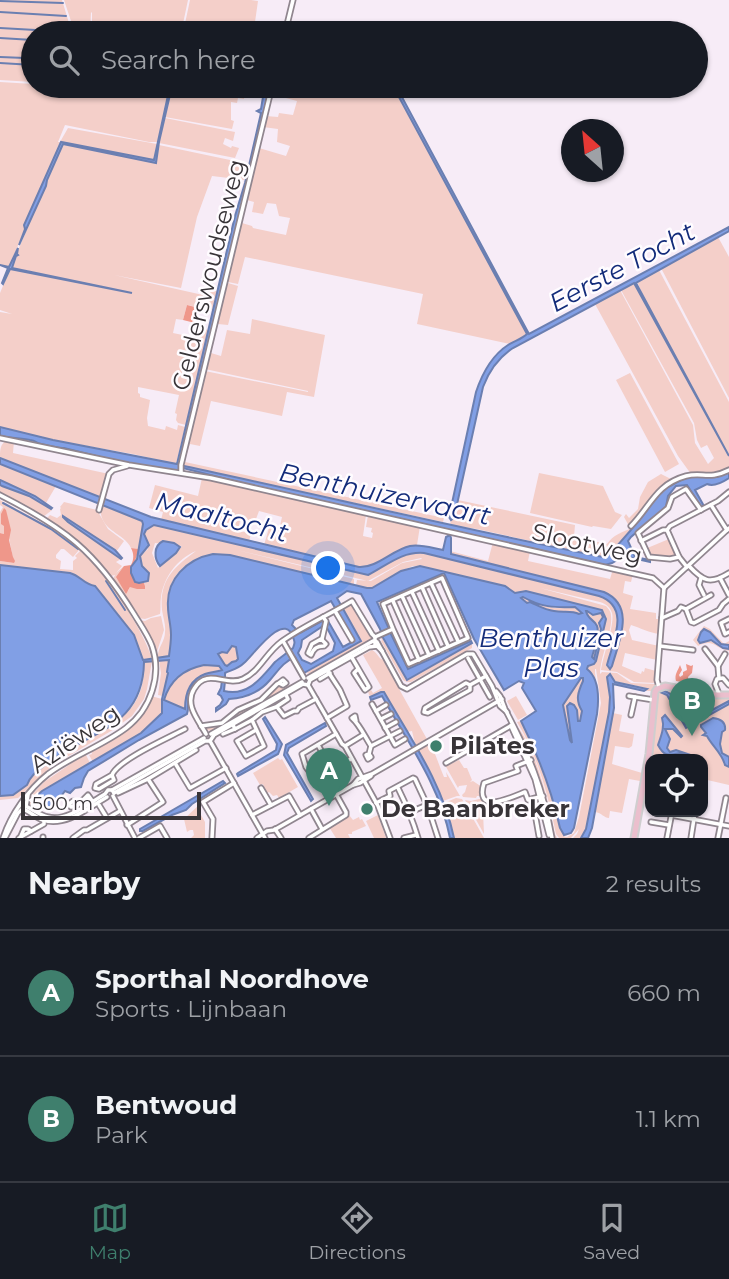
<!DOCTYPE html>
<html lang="en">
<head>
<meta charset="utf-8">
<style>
	:root { --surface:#171b24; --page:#242831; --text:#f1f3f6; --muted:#9ea1a6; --line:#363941; --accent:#3f7f6d }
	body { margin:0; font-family:Montserrat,sans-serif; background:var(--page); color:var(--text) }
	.controls { position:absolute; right:21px; bottom:21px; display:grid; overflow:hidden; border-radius:14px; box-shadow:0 2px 5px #0004 }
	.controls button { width:63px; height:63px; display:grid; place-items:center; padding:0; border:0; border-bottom:2px solid var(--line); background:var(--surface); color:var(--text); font:35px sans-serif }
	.compass { position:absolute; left:561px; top:119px; width:63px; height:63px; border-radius:50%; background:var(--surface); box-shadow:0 2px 5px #0004; rotate:333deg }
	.scale { position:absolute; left:21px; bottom:18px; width:180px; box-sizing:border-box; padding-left:7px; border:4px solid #383438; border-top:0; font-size:19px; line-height:24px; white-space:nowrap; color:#383438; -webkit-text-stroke:5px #fffcff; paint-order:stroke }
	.you { position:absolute; left:329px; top:569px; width:24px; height:24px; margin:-18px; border:5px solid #fff; border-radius:50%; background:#1a73e8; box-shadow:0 0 0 10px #1a73e833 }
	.badge { display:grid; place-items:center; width:46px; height:46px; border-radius:50%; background:var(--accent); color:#fff; font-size:23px; font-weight:700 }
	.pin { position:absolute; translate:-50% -58px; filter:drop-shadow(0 2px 4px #0008) }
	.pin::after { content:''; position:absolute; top:37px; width:24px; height:21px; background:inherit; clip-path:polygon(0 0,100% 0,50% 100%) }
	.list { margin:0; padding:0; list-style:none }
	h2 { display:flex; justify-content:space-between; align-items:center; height:91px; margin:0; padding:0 28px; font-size:30px }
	h2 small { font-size:23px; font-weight:400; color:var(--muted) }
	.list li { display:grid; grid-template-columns:46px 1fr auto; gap:21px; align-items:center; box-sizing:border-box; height:126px; padding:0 28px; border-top:2px solid var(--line) }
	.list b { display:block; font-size:26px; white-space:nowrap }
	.list p { margin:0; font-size:23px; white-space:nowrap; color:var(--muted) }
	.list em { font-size:23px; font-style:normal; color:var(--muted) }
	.icon { flex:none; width:38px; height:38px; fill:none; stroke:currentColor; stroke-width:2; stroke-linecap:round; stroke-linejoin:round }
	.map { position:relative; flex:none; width:729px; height:838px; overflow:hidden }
	.search { position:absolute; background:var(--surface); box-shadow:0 2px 5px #0004; left:21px; right:21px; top:21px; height:77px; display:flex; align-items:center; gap:18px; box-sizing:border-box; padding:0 24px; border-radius:38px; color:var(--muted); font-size:26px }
	.sheet { height:343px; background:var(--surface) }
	nav { display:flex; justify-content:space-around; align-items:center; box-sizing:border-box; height:98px; border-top:2px solid var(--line); background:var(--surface); font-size:19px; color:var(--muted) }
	nav a { display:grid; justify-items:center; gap:4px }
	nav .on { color:var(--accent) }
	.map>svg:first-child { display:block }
	.green { fill:#f4cfc9; fill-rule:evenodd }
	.forest { fill:#ef978a }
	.water { fill:#819fe5; stroke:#6b7fb1; stroke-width:2; fill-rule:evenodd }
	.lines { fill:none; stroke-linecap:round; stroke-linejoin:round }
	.stream { stroke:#6b7fb1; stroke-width:2 }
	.minor-casing { stroke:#90868f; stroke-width:7 }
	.major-casing { stroke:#cfcecf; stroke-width:9 }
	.minor { stroke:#fff; stroke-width:3.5 }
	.major { stroke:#ebbfcd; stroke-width:5 }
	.poi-dot { fill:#3f7f6d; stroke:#fffcff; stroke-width:2.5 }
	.labels { text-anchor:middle; stroke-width:5; stroke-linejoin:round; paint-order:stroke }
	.street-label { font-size:24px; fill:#383438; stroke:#fffcff }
	.poi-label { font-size:24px; font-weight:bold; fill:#383438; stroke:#fffcff; text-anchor:start }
	.water-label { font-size:26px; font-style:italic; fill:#132b7a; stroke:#fffcff }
</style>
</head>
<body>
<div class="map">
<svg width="729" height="838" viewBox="0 0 729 838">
	<rect width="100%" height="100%" fill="#f7ecf7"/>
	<!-- green -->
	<g class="green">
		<polygon points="0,0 62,0 72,33 33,33 33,82 0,80"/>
		<polygon points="64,0 188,0 181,33 121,33 92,27 92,13 91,12 90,33 75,33"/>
		<polygon points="190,0 251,0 258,1 255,22 281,28 279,33 183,33"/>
		<polygon points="0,82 33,84 33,86 170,86 158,142 149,142 65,125 58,142 60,142 68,128 157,144 154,160 61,143 24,226 25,229 9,267 0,265"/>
		<polygon points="172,86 235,86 249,89 249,92 245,92 244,99 238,98 237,103 231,102 231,120 234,121 232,129 165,117"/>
		<path d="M273,86H393L527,334L510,344L417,324L423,294L245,257L238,284L228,282V283L238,286L228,325L218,324L211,353L221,356L227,330L250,334L252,319L325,335L314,397L287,392L282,416L211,401L200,446L190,444L187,453L185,452L205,371L308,392V391L205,369L259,148L286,156L290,146L277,142L278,129L263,127L266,116L278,117L279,113L293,115L297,101L271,94ZM247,200L254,202L252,212L263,214L267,203L276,204L279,216L290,218L286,235L253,228L252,226L242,223Z"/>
		<polygon points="165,118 235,132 233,141 225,138 223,144 231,148 232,146 239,148 235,158 159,143"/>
		<polygon points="63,144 156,163 159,145 249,164 245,180 212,176 197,217 181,288 114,275 203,295 205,288 217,291 212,310 187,305 183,320 176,319 173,333 192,337 195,326 208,330 186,425 178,423 176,420 177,414 175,413 179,395 138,387 138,393 140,394 140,397 150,400 147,418 148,426 165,430 166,426 177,430 178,425 185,427 176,464 133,454 53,440 0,427 0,312 12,314 0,310 0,293 10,269 73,281 11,267"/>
		<polygon points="718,237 729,257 729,398 661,268"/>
		<polygon points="659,270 729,402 729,469 714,475 691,474 678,456 595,304 620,290 693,425 695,443 708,464 714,458 707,445 701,448 697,440 694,423 621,290 635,283 644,299 637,281"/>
		<polygon points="630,373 679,464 665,472 616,380"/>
		<path d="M7,440L14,441L13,453L109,474L103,499L0,458C0,450 0,444 7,440Z"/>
		<polygon points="185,462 444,518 443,522 184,466"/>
		<polygon points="0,464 56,486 46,503 35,496 0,480"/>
		<polygon points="539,473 603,486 615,512 622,515 611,529 593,526 592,527 530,513"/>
		<polygon points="661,474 671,479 678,478 656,492 633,524 629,526 624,517 626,514 629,518 638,509 640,497 648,482"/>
		<polygon points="202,478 366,515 363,536 372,538 373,533 371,532 372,528 366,527 368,515 420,526 417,545 399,550 368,567 359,567 264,545 269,528 279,530 282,517 259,511 256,519 253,518 251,523 240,521 238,530 251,534 249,541 161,520 163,512 149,508 155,485 198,496"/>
		<polygon points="0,485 29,496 52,510 43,517 0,494"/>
		<path d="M0,500C27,515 57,528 79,550L73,557L64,549H61L56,555V558L61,561L60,569L73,570V561L77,558L75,556L80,551C105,571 143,629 152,659L143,660L134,635L95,586C83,584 81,576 70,573L0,565V561L14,563L9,538L4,526V534L0,533V512L3,507L0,505Z"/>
		<path d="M458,500L575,525L574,537L607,544C613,535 622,532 632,528L610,554L603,557L477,529L450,525L451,520L454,518Z"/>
		<path d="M64,502L97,510L108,529L124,541L116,552L67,518L62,517L121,559L116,562L122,566L116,573L124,566L119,575L128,591L130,587L145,586L144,583L148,581L146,569L142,566L140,556L148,549L144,534L146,530L154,525L370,574L400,557L419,552L599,596C630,606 613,643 608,667L610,669L612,666C618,641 634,606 604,592L450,554V551L488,561L493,542L530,551L528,561L610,579L613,569L633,574L631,582L625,581L623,593L633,596L630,609L656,613V619H661L660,634C649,633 641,628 631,625L629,630L632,640L659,646L657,660L625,653L622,666L641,674L642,671L644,672L645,668L656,671L655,683L634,682L617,672L601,670C603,656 615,624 612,613C610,607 606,604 600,602L540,588L606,606C609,610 611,611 611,616C613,630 600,657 600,674L602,672L617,673L631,683L655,684L654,691H646V688L614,681L609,674L607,676L610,706L586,829L581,838H573L577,834L579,829L571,838H559L556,834C548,795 538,756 517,722L521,721C539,757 551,788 560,828L571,833L574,828C580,799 605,700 594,677C592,673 590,671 587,669L588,666L595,663L596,661L606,619L604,612L526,591L515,593L505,586L413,566L401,571L371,588L356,585L357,580L371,581L402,563L422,559L421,558L403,562L368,581L237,550L354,579V585L230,555C196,550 166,571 168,607C168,616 171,625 171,635C171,642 170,649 169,657L158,658C157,648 165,642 165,632C166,625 163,617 162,610C159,580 174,567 196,551C177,559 164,577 161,597C160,603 161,609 160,614L145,619L138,618L113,579L115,575L111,576C92,553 71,535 46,519L50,515L57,518L61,515L60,509L61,508L60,507ZM155,543L182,546L158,568L152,553ZM596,669L601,703L579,817L574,833L567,837H564L574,831L599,703L595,673V669Z"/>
		<path d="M101,505L142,521L143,523L139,549L131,548C124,532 97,531 101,505Z"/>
		<polygon points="669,539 677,555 676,557 651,557 645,549"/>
		<polygon points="522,597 555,608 575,607 582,613 579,614 551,611 523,601"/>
		<polygon points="351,603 353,604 373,639 312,674 306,673 360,641 343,608"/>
		<path d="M586,611H587L591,615L601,614L603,617L599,623L601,628L594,659L592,657C594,649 600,633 597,626C594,619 588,620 586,611Z"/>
		<polygon points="161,616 164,630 156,655 139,620 145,621 151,618"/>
		<path d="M704,626L710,629L724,644L729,641V645L721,644L710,632L700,643C712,637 718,647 729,649V651C715,649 714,638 698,646L693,640Z"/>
		<polygon points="382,636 408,680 472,643 472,648 411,682 407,682 403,680 381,641 382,640 380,637"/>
		<polygon points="232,646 236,647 238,659 227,666 225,665 218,654 222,652 227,653"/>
		<path d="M372,650C377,652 378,658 383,660L428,741L416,748L412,731L407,732L384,693L381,692L370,697L368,692L371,690L373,693L382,688L363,655Z"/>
		<polygon points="159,660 170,660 167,672 169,673 163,696 158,695 161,673"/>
		<path d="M152,661L147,689L144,699L132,716L111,731L52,766L18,798L0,800V796C24,794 22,783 39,770C52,759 66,750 80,742C100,731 121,723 134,704C142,692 145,677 143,662Z"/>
		<path d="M204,665L219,666L222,670C217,673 211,672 205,674C189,680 186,695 185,709L164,700C170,680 184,669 204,665Z"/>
		<path d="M581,678L583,681C578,692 575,700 582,711L580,721H578L567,706L572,743L570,740L563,705Z"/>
		<polygon points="292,684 293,685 214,731 205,730 203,727 207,725 207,727 214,728 215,726 221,725 230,717 232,718 240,711 240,710 256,704 268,696 269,696 278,687 277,685 283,688"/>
		<polygon points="663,688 729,695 729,785 703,779 703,759 650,760 656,693"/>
		<path d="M151,696L162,699V713L141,733L93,762L89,755L92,754L91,751C117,735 139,726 151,696Z"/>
		<polygon points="516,696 527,715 518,720 507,701"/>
		<path d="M613,713L622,715L619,731L634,734L632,746L629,748L615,746L612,764L642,773L640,781L629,779L622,813L610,811L609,818C604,818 602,813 595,812Z"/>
		<path d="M516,725C537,750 548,802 555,834L557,838H554C545,796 535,763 516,725Z"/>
		<path d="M430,743C436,754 439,766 444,777H447L446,772L460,796H457L443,801C436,783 428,766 417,751Z"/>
		<polygon points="88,752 86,755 90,763 42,791 35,798 38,804 35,810 28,802 28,799 44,782"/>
		<polygon points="278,758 280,760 282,759 298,787 279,798 277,795 273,796 269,792 266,794 263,784 260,785 253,773"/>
		<polygon points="459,760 464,768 467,768 472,780 470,782 473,781 482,787 482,796 477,796 476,798 463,797 462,795 465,792 467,785 459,786 458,788 445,765 448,765"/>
		<polygon points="456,798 462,799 484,838 454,838 452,828 444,803"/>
		<polygon points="483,798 491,805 483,812 484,834 465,800 471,801"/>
		<polygon points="200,804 200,805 197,808 205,822 205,838 191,838 194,835 193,830 190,830 187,832 184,819"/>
		<polygon points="349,815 353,820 359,817 360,820 362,819 366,826 352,832 352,834 348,834 350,838 336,838 329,827"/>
		<polygon points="378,815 386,838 374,838 366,821"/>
	</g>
	<!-- forest -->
	<g class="forest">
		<polygon points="187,305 199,308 195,323 183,320"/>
		<polygon points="4,508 6,510 11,530 9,540 13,557 15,561 14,563 0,561 0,533 4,534 4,526 1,524 1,514"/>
		<path d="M131,548L139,549L134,564L139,583H144L145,586V589H137L130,587L126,594L116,577L124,566L131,565C134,559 134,554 131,548Z"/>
		<path d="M686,664L691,666L693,665L692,673L688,677L689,683L676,681C674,674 678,671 680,665L682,670L679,675L680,677L683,675V672L687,670Z"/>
	</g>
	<!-- water -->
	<g class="water">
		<polygon points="170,86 172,86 159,142 156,163 63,144 47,180 46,186 19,245 25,229 24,225 61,142 154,160"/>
		<path d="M267,86H270L180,467L184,466C324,496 463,529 603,557L610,554L631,530L658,492L689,476L717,477L729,472V478C723,482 714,487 707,484L695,490L704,506L702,508L687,485L676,486L668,496L666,507L631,537L628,541L635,557L650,560V562L624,556L612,563L605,565L246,484L183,468L176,471L124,463L64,448C60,448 45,445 41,444C34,442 37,441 30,440C20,438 10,438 0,436V427L53,440L177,464L235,216L245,183L261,113L257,111L261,109L263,97L261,96H252L264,94Z"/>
		<path d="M393,86H396L529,334L729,227V231L636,283L729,456L634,283L513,348C498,358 489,371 483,387L454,518L451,520L449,517L476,392C482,374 491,356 508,345C514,341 522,339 527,334Z"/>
		<polygon points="18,248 17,254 18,255 16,256 12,268 132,293 10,269 3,284 2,283 8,268 0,265 9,267"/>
		<path d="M0,458L151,517L359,567C377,568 392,550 410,546C421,544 432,548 443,550L446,537L450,535L451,538V554L604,592C636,606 619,641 612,666L610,669L607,665C613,641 631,607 599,596L424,553C402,551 386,566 368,575L154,525L146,530L144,534L149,545L140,556L142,566L149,573L148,581L139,583L135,582L131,573V567L137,559L143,524L142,521L0,464Z"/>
		<polygon points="0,480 35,496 52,508 51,509 29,496 2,486 0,485"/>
		<polygon points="63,516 115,550 122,558 121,559 68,522 63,517"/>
		<path d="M163,541L174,543L180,547L176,553L160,566C154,559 153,546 163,541Z"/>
		<path d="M213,554L230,555L367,588H372L401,571L420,566L505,586L515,593L526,591L602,610L606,619L596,661L594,664L588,666L587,669C600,679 599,699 597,714L574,828L571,833L564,835L560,828C551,788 539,757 521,721L536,711L522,688L524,683L519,681L504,690L474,639L444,573L377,602L389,629L381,632L380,629L361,594L347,591L337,598L361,641L304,673L295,657C283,662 278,671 270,680C259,693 245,698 229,699L226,704L216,711V708L220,705L223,700L221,696L218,694L221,688L222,680L225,681L224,691C248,697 261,678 275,662C281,657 287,653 293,648C295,642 295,643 293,637C284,610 252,657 244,663C238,669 231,670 225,673V679C209,672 192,679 189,696C187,703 189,708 187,714L139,740L88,771L84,778L81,787L75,788L70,793L65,791L52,808L38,804L34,798L42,791L141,733L162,713V699L168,673L167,672L169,660L144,662C143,729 88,731 45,765C37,771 30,776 27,785L13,795L0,796V565L70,573C81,576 83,584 95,586L134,635L143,660L169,656C170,649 171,642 171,635C171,625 168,616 168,607C166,579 187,559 213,554ZM523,597C541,607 554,608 575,607L582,613L579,614C571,610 563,613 554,611C545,610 539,606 530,602L527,603L521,598ZM331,601L354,641L343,647L328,621L324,623L322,621L300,633L292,625L294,620ZM586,611H587L593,615L601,613L603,617L599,623L601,629L594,659L592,657C594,649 600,633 597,626C594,619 588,620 586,611ZM323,626H326L335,643L333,651L311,664L302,660L298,653L301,647L302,640ZM232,646L236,647L238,659L236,661L232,662L227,666L225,665L218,654L222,652L227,653ZM204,665L219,666L222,670C217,672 211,672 205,674C189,680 185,694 185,709L164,700C170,680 184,669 204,665ZM581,678H583V681C578,692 575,700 582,711L580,721H578L577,710L574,705L570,703L567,706L572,743L570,740L563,705Z"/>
		<polygon points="704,629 710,632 721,644 729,645 729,649 723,648 711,640 700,643 698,640 701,632"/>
		<polygon points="390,632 408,669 471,641 472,643 407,680 382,636"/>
		<polygon points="610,674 615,682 647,689 644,691 613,684 614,708 592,828 588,838 581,838 586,829 609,712 610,697 607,677"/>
		<polygon points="661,690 667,692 675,697 686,724 729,701 729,704 686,728 667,695 660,692"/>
		<path d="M381,692H384C411,739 443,784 454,838H450C440,786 407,741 382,696L371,700L370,697Z"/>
		<path d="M665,715L682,736L681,737L673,729H665L670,739L667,748L670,752L676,750L691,755L694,759L681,753C669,755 665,758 658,745C661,736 665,727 662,718Z"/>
		<polygon points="265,717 282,744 278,754 238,776 237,774 238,773 276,750 277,744 263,719"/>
		<path d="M713,718C721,719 726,722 725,730L722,732L720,744L722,753L729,757V767L725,765C722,753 712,746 707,736L703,735L706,733L701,727V725Z"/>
		<polygon points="325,723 326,726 289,748 287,753 313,799 311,801 284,755 286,745"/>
		<polygon points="223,781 225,783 192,804 186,810 172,815 143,831 140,831 140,829"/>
	</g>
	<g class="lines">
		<!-- stream -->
		<g class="stream">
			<polyline points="0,1 63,3"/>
			<polyline points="0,12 66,16"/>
			<polyline points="0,28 71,32"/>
			<polyline points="0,38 33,40"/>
			<polyline points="0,57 25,58 33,56"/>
			<polyline points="0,63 33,65"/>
			<polyline points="3,503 51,529 78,549"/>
			<polyline points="106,581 125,610"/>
		</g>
		<!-- minor casing -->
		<g class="minor-casing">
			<g id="minor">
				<polyline points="285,33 293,0"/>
				<polyline points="0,438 129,465 211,478 653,578 664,588"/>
				<polyline points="181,472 181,465 272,86"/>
				<path d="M0,495C65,528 95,551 134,614C140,624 148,635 152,646C162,675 151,709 126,728C102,746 72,756 48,774C28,790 11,814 3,838"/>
				<polyline points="711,505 727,530"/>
				<polyline points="99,510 109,474 113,470 127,466"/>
				<path d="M631,526C650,507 656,484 686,476C703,472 709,480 729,470"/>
				<polyline points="667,530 679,557 687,567"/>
				<polyline points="641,541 663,530 667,530 670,526 718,501 729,492"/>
				<polyline points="679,557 670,559 649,557 638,533 668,508 672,497 686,489 701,510"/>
				<path d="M689,566C703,581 710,585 729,573"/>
				<polyline points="701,578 699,585 704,595"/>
				<polyline points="720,578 729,595"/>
				<polyline points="431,583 458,641"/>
				<polyline points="422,587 448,646"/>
				<polyline points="664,588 729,528"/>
				<polyline points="412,592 439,651"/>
				<polyline points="402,596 429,655"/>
				<polyline points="393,601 419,660"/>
				<polyline points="686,609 691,622 694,623 719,610 723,604 729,599"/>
				<polyline points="335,611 352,640"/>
				<polyline points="662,618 678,611 681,607 686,609 711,595"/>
				<polyline points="729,619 721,623 725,634 729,632"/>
				<path d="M321,639L326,644L324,646C317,646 314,648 311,655L308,653L312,644Z"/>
				<polyline points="322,639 326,621 323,617"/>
				<polyline points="283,641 304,678"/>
				<polyline points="375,646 375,637 393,629 409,664 468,638 442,578 383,604 393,629"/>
				<polyline points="660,646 693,650"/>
				<polyline points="705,649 718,666 719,678"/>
				<polyline points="351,656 369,687 365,690 354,673 358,669"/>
				<polyline points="468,658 490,697"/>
				<polyline points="718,666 725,654"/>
				<polyline points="327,670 340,690 347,706 327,718"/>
				<polyline points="308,678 373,641 377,642 401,686 407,689 467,654 473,654 492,686 500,706 507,712"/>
				<polyline points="320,679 330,673"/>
				<polyline points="308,685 342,744 345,746 378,806 390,838"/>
				<polyline points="470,685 470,690 428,713 424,712 425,708 466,683 470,685 486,676"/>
				<polyline points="659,687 657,680 664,588"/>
				<path d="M496,691L500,696L505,709C529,755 543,787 552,838"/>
				<polyline points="719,694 715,684 717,679 723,678 729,685"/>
				<polyline points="629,696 654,700"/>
				<polyline points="372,704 395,745 405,739"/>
				<polyline points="277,707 284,716 294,711 297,711 299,708 316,699"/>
				<polyline points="376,711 386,705"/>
				<polyline points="631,715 635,697"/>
				<polyline points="381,719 391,714"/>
				<polyline points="252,720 264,746 246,756 237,741 256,730"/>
				<path d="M356,721L355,716L352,718C360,725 365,737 371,746L369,754L371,757L368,759L366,755L369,754"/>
				<polyline points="233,725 235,729 252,720 262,712 276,707 288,699 286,695"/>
				<polyline points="201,726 222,723 238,710 261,700 277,684 279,683 283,685 286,683 283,680 279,683"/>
				<polyline points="511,726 535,779 549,835"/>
				<polyline points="385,728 396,722"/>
				<path d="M206,734C199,721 184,705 194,689C207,667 226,687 243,679C260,671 266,653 281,642C303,626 329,615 352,601L372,634L375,637"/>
				<polyline points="211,734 302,682"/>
				<polyline points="223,734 235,729"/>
				<polyline points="336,734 302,754 306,767 314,778 317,778 351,759"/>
				<polyline points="210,741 265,838"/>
				<polyline points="318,745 332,770"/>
				<polyline points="345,746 363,735"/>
				<polyline points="371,746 400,731"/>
				<path d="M531,760L516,766L518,771L484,783C474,816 512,797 525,792L528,800L543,796"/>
				<polyline points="175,763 190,788 226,768"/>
				<polyline points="446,763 512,725"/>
				<path d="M112,775L96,784L95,788L99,789L114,780L112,775C118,760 168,738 185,729"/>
				<polyline points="353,785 360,783 371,776"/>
				<polyline points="261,788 271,805"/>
				<path d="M398,788C406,804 413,821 418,838"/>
				<polyline points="112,790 204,738"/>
				<polyline points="114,793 205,741 210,741 214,735 303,684 308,685 310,680 369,647 377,646 382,651"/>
				<polyline points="118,793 148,779 196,750"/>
				<polyline points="113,796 135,838"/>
				<polyline points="648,797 650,798"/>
				<polyline points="376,803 390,796 389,791 413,778 415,779 428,807 438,838"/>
				<path d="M22,805C31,807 38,815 48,817C67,822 89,803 105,794L108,790H112L114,793"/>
				<path d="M22,805L23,809C31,812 36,818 43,820C66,827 88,808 107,797"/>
				<polyline points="78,805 71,807 69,804 73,801 78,805 88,795 93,802"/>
				<polyline points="99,805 107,818"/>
				<polyline points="311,809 322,829"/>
				<polyline points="410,812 427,805"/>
				<polyline points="252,815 289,796 300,815"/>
				<polyline points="671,815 729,826"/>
				<polyline points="536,819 539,836"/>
				<polyline points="651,822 669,825"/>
				<polyline points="127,825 163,802 148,779"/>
				<polyline points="275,829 281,838"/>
				<polyline points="21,836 24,829 28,829 31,831"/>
				<polyline points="43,837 43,838"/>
				<polyline points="5,838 18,813 26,806 28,795"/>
				<polyline points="19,838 44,824 44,818"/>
				<polyline points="73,838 84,830 87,830 120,811"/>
				<polyline points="139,838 160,826 167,838"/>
				<polyline points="212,838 213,819 203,802 234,783"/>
				<polyline points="257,838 267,831 274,830 353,785 358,779 372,774 502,699"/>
				<polyline points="309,838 346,815 346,812 336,794"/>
				<polyline points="404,838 416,835"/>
				<polyline points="667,838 672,812"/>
				<polyline points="691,838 695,812"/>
				<polyline points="718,838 726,798"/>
			</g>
		</g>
		<!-- major casing -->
		<g class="major-casing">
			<polyline id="major" points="634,838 649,754 655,692 657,689 665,686 714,695 729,695"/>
		</g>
		<!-- minor -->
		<use href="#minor" class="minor"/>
		<!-- major -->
		<use href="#major" class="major"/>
	</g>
	<!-- markers -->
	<g class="poi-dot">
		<circle cx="436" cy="746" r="7"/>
		<circle cx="367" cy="809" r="7"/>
	</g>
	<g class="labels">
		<!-- street labels -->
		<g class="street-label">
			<text transform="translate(209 275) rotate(-76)" y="8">Gelderswoudseweg</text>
			<text transform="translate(587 544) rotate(13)" y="8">Slootweg</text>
			<text transform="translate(75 739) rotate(-34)" y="8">Aziëweg</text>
		</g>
		<!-- poi labels -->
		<g class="poi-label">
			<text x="450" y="754">Pilates</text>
			<text x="381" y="817">De Baanbreker</text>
		</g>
		<!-- water labels -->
		<g class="water-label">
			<text transform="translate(622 267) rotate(-28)" y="9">Eerste Tocht</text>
			<text transform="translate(385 494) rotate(12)" y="9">Benthuizervaart</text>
			<text transform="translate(222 517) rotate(14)" y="9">Maaltocht</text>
			<text x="551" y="647">Benthuizer<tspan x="551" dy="30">Plas</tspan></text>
		</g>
	</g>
</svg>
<div class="controls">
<button><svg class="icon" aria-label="locate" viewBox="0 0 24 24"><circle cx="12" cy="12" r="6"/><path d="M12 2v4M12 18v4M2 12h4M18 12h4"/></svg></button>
</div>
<svg class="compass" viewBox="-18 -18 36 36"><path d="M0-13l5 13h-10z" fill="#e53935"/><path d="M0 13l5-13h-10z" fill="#9ea1a6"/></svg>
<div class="scale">500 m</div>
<div class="you"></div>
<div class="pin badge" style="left:329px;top:806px">A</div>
<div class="pin badge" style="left:692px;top:736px">B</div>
<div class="search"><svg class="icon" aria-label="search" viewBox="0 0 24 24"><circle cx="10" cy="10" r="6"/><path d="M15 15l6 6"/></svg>Search here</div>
</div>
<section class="sheet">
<h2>Nearby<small>2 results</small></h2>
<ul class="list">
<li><span class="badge">A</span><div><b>Sporthal Noordhove</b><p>Sports · Lijnbaan</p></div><em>660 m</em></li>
<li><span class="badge">B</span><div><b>Bentwoud</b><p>Park</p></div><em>1.1 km</em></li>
</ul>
</section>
<nav>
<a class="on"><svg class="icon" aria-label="map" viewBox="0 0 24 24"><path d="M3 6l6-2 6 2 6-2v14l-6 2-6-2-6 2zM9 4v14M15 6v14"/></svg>Map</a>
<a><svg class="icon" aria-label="directions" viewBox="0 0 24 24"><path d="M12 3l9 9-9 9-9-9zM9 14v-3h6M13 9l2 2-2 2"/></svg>Directions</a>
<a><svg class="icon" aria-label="saved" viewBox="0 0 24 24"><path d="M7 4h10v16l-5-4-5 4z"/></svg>Saved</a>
</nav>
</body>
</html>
